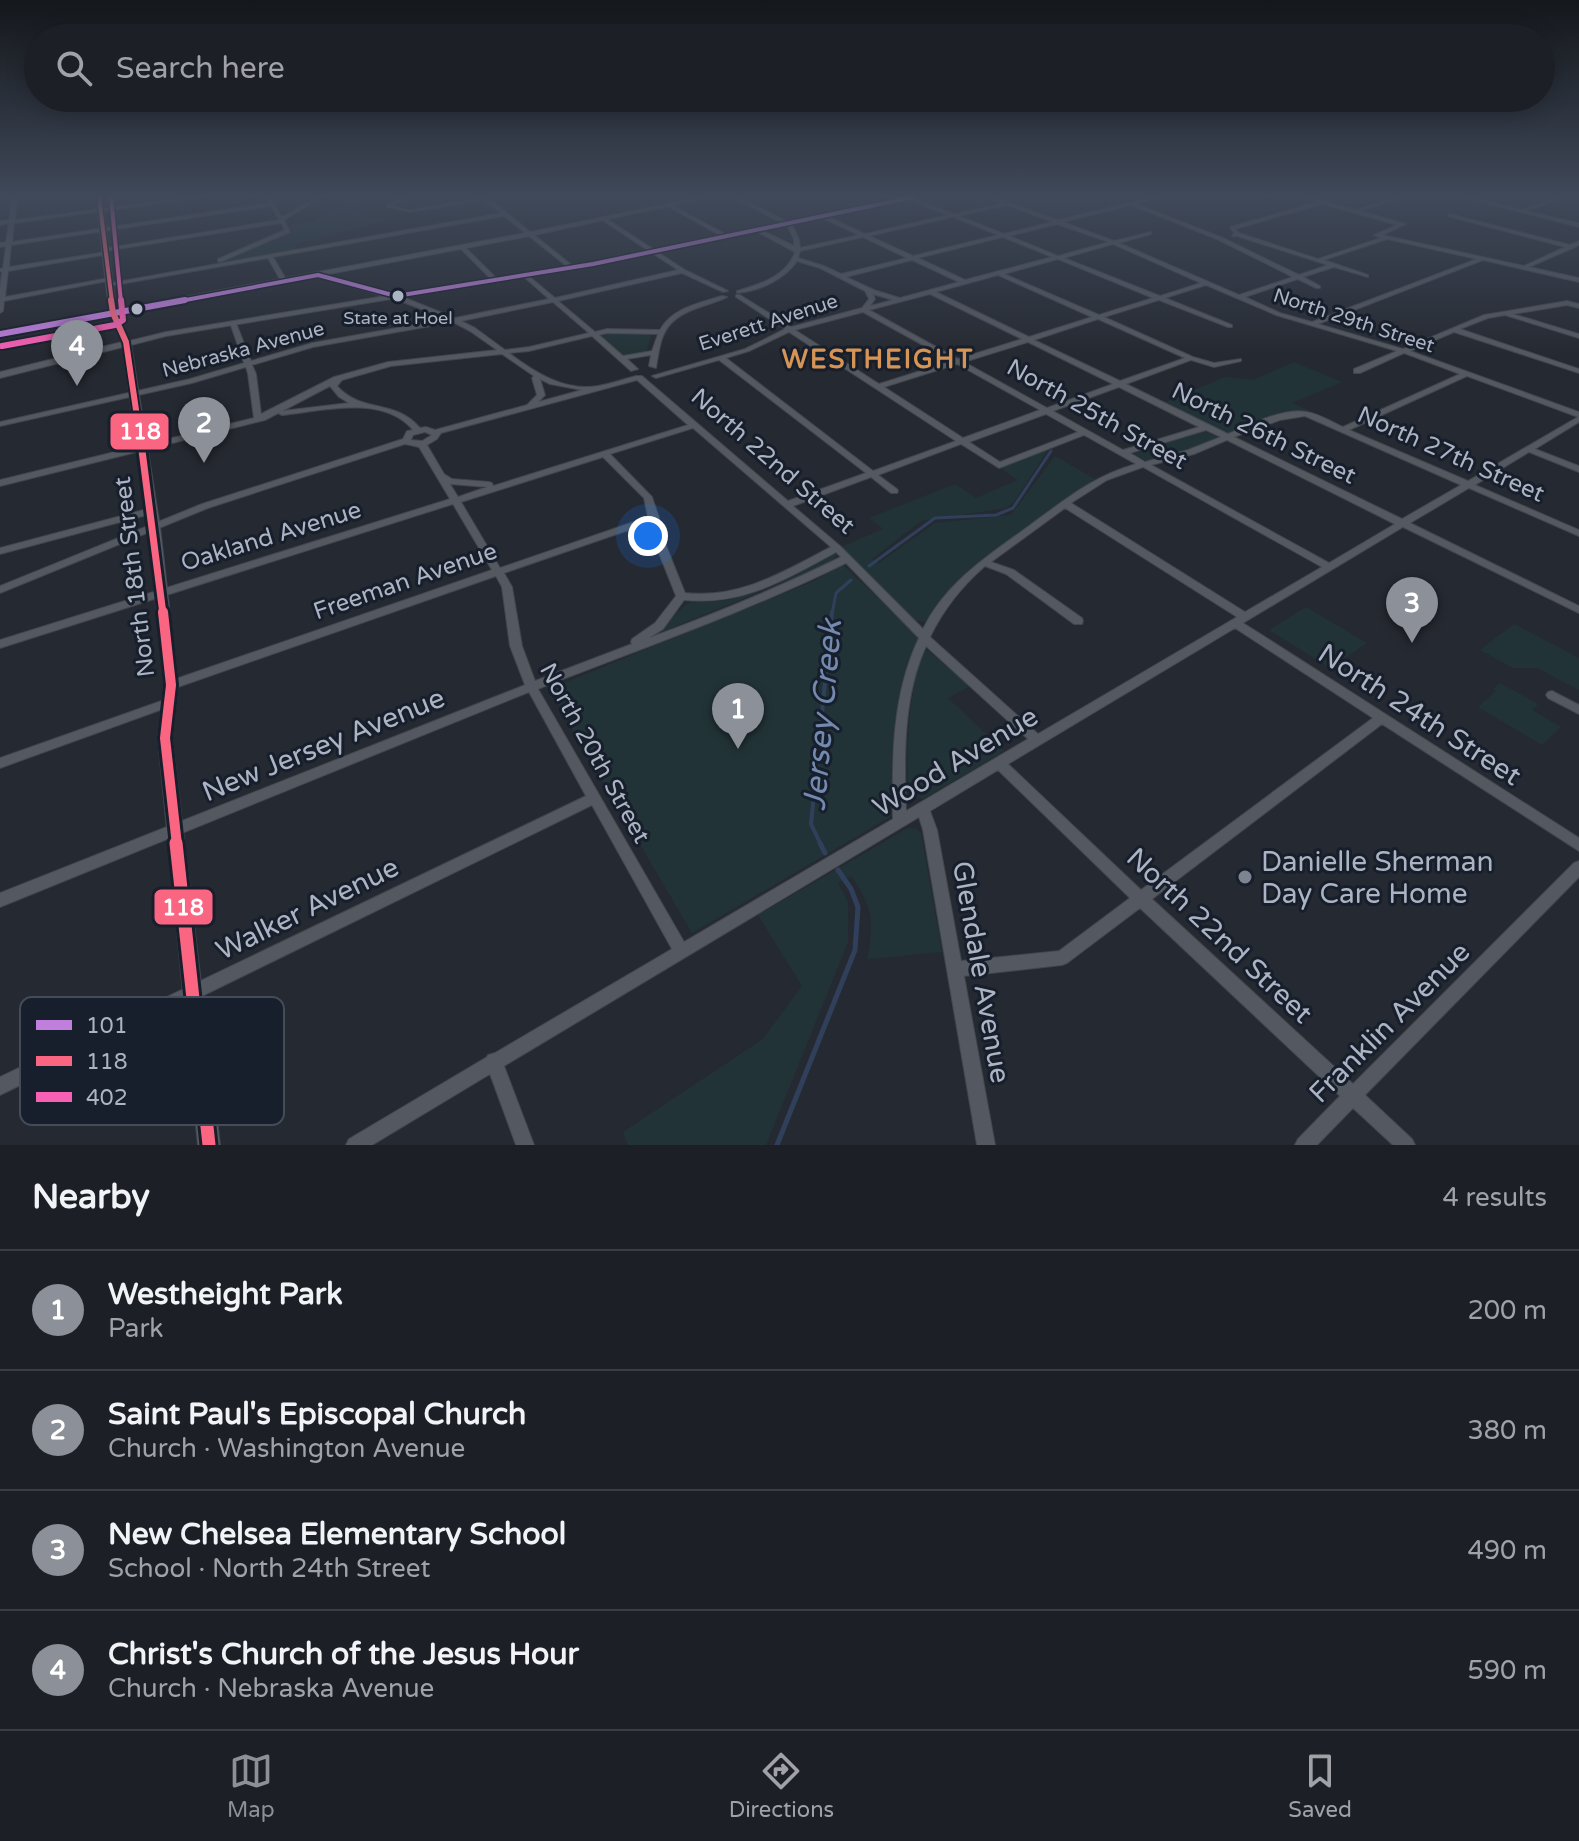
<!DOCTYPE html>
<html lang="en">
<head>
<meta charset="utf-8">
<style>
	:root { --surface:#1c1f25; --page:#292c32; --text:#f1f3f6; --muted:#a0a2a7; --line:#3a3d42; --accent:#8c9099 }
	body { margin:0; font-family:"Varela Round",sans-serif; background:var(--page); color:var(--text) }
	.you { position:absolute; left:648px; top:536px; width:28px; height:28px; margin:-20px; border:6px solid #fff; border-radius:50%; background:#1a73e8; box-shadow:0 0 0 12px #1a73e833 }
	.badge { display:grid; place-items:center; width:52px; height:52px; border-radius:50%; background:var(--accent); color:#fff; font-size:26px; font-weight:700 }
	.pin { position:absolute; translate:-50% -66px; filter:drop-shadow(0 2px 4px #0008) }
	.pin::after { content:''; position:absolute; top:42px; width:28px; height:24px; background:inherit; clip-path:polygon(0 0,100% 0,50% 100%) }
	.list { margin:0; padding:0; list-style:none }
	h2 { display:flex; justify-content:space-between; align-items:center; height:104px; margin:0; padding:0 32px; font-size:34px }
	h2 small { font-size:26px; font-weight:400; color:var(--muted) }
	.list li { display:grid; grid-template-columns:52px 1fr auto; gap:24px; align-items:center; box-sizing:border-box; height:120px; padding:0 32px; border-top:2px solid var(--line) }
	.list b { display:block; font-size:30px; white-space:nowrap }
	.list p { margin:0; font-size:26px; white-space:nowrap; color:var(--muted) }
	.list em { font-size:26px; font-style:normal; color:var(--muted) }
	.icon { flex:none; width:44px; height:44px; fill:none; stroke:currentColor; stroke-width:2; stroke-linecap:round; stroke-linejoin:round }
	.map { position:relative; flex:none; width:1579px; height:1145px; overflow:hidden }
	.search { position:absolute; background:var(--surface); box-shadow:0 4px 20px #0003; left:24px; right:24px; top:24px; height:88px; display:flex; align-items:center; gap:20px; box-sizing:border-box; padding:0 28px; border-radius:44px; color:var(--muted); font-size:30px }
	.sheet { height:584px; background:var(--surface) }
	nav { display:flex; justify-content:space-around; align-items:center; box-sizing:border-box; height:112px; border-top:2px solid var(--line); background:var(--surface); font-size:22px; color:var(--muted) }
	nav a { display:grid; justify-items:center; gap:4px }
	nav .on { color:var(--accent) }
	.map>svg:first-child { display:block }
	.green { fill:#223337 }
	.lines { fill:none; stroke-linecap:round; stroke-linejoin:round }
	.stream-far2 { stroke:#30405b; stroke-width:3 }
	.stream-far1 { stroke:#30405b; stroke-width:4 }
	.stream { stroke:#30405b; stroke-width:5 }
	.minor-casing { stroke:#42454c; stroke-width:2 }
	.major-casing { stroke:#42464e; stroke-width:2 }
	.minor { fill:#545860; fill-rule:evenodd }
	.major { fill:#565a62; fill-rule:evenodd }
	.bus-1-far1-casing { stroke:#181f2c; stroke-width:7 }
	.bus-1-casing { stroke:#181f2c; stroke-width:10 }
	.bus-2-far4-casing { stroke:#181f2c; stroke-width:7 }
	.bus-2-far3-casing { stroke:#181f2c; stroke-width:10 }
	.bus-2-far2-casing { stroke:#181f2c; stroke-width:13 }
	.bus-2-far1-casing { stroke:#181f2c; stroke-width:16 }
	.bus-2-casing { stroke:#181f2c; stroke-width:19 }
	.bus-3-far1-casing { stroke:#181f2c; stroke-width:7 }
	.bus-3-casing { stroke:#181f2c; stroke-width:10 }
	.bus-1-far1 { stroke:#c07fdc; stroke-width:4 }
	.bus-1 { stroke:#c07fdc; stroke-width:6 }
	.bus-2-far4 { stroke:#fa6682; stroke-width:4 }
	.bus-2-far3 { stroke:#fa6682; stroke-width:6 }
	.bus-2-far2 { stroke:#fa6682; stroke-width:7 }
	.bus-2-far1 { stroke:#fa6682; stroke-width:10 }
	.bus-2 { stroke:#fa6682; stroke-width:13 }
	.bus-3-far1 { stroke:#f860b3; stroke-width:4 }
	.bus-3 { stroke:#f860b3; stroke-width:6 }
	.bus-dot { fill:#acb4c4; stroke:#181f2c; stroke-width:3 }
	.poi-dot { fill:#7d8391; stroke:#181f2c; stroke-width:3 }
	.labels { text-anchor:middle; stroke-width:6; stroke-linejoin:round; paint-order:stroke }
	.far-bus-label { font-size:18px; fill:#acb4c4; stroke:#181f2c }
	.far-street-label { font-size:20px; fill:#acb4c4; stroke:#181f2c }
	.street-label { font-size:24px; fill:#acb4c4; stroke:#181f2c }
	.far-district-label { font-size:26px; font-weight:bold; letter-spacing:2px; fill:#d69455; stroke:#181f2c }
	.near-street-label { font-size:28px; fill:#acb4c4; stroke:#181f2c }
	.near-poi-label { font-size:28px; fill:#acb4c4; stroke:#181f2c; text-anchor:start }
	.near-water-label { font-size:32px; font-style:italic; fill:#7389ae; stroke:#181f2c }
	.key { fill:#181f2c; stroke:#444c5a; stroke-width:2 }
	.key-label { font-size:22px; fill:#acb4c4 }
	.line-badge { stroke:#181f2c; stroke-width:3 }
	.badge-label { font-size:22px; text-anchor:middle; font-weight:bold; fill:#fff }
</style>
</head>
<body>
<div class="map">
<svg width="1579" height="1145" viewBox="0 0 1579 1145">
	<rect width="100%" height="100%" fill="#252931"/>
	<!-- green -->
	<g class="green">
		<polygon points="356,197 372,197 356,208 361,215 387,220 295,245 297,250 212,264 285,235 291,232 290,225 311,222"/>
		<polygon points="993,197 1152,197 1059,221"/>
		<polygon points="607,332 647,333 651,336 646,353 623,357 599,335"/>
		<polygon points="1294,362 1342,382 1292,403 1310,411 1293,411 1231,434 1163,403 1225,377 1253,380"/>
		<polygon points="1202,430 1220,438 1150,463 1133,454"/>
		<polygon points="1043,449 1047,451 1014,502 1006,508 921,521 872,559 879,563 935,523 1011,515 1055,456 1095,479 968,570 925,622 914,620 841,547 883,529 869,518 955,484 976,498 1018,480 999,467"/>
		<polygon points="832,554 837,555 829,564 649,637 688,603 729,600"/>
		<polygon points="843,565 919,636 895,721 893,815 692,933 549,689 812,582"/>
		<polygon points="1306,607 1367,643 1339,662 1354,673 1346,678 1269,630"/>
		<polygon points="1514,624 1579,658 1579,690 1537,668 1513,668 1480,650"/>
		<path d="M928,651L971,686L948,698L1004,751L923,799L908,795C907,746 907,700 923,653Z"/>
		<polygon points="1500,683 1538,704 1532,710 1561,727 1542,745 1478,707 1496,691 1493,689"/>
		<path d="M915,828L921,833L942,952L867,959C875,925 873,905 851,876L838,883L848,902V942L766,1145H628L623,1132L763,1039L802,986L758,915L906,829Z"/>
	</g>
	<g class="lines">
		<!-- stream-far2 -->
		<g class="stream-far2">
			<polyline points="869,566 935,518 996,515 1013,508 1051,451"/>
			<polyline points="832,614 836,593 851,580"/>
		</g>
		<!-- stream-far1 -->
		<polyline class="stream-far1" points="821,845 811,824 832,612"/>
		<!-- stream -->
		<g class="stream">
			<polyline points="820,843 825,853"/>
			<polyline points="777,1145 855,950 858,907 851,889 838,870"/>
		</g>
		<!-- minor casing -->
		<g class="minor-casing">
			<g id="minor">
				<polygon points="13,197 17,197 15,220 193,197 206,197 14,223 12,242 269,203 266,197 270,197 282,217 317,197 322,197 284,220 290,232 220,262 218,261 218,259 285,230 281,223 105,251 102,249 279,220 271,206 11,245 9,267 106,252 109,254 8,271 5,297 109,278 112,280 4,301 3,311 0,313 0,288 2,272 0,271 0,269 3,268 6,246 0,247 0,243 6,242 9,223 0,225 0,221 9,220"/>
				<polygon points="401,197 406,197 393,206 410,210 487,197 574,267 569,268 504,216 273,257 287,281 284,283 281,281 268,258 109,286 106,284 501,213 484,200 410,212 387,207 387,205"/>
				<path d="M732,197H738L792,224L799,240L800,248L859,235L820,217L822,214L865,234L948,215L907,199L908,197L954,214L1002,204L987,197H993L1058,220L1153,197H1160L1137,204L1223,238L1299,275L1328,265L1237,236H1232L1234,233L1230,227L1317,202L1302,197H1309L1356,210L1398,197H1405L1360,211L1406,224L1382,235L1524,266L1565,247L1447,216L1450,214L1570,245L1579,241V245L1573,248L1529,267L1579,278V282L1483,260L1318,324L1403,349L1484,315L1567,301L1579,304V308L1567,305L1513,314L1579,334V338L1505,315L1488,318L1460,329L1579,369V373L1454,332L1410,351L1579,412V422L1535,449L1579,466V472L1529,452L1475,485L1579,530V536L1469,488L1410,523L1579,606V613L1403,527L1243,623L1579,838V851L1382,724L1152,899L1353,1084L1574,863L1579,861V877L1365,1095L1412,1139L1415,1145H1393L1353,1108L1317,1145H1295L1298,1139L1340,1096L1140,908L1067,963L1062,965L964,976L995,1145H977L923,830L919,817L504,1066L534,1145H516L490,1074L372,1145H346L349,1139L487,1057L488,1055L495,1053L672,949L592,805L0,1095V1077L586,796L529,692L0,907V893L525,685L510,646L502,587L496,576L175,688H167L165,685L167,682L492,570L453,504L0,648V640L450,499L419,447L405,444L208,508L0,593V586L202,504L403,439L407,431L413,430C383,394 322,411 282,415L278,413L282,411L349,403L339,397L330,386L265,420L0,486V480L254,418L248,374L246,367L192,383L0,426V422L190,379L244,363L230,323L233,321L236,323L251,361L312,343L448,319L400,301L316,276V274L318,273L405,298L455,318L549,299L523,276L522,275L525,273L555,298L678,270L602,220L604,217L685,270L728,291L723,292L682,273L558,301L595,332L607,329L660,330C672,308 699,303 722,296L727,297C705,308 674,309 663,336C659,346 658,357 656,368L649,366L651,355L627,359L638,369L631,371L592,336L529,351L509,353C534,372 565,392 598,386C611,384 624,379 636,376H642L788,501L866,473L719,360L656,378L652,376L745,349L785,329L736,297V295H740L791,327L862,308L869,299L865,291L820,268L797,261C784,280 759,291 737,293V291C760,284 786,277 795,252L754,230L759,229L794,246V240L788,226ZM1323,204L1397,225L1374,235L1381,238L1318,259L1239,233L1235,229ZM1007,205L1052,222L1004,234L959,216ZM1131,205L1219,240L1293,277L1239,295L1119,243L1151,234V232L1114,241L1063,222ZM953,217L998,235L913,256L869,236ZM1057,224L1109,242L1058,256L1009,236ZM863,237L907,258L841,274L824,266L798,258L800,251ZM1003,237L1052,257L965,280L918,258ZM1387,239L1477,259L1312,322L1280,313L1245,297L1298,279L1316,288H1320V286L1303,277L1334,267L1368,277V275L1324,260ZM1113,244L1201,283L1160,296L1064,258ZM1058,259L1153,298L1099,315L1004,274ZM912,260L959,282L900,298L874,290L846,277ZM998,275L1092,317L1029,337L936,292ZM1206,285L1276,315L1397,351L1354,369V373H1360L1404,353L1460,374L1343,427C1332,422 1319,414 1307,412C1284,407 1249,425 1228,434L1126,384L1191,360L1214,367L1241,361V359L1214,363L1193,357L1104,317L1159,300L1228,327H1232V325L1165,298ZM873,294L893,300L870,306L875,299ZM930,294L1022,339L958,359L869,310ZM553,302L589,333L529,347L505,350L475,328L461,321ZM863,312L952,361L879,384L795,330ZM1098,319L1185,358L1120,381L1034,340ZM453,322L470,331L497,350L388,362L334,377L261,414L256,374L252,365L313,347ZM789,332L956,441L873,471L726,358L749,351ZM607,333L658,334L652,351L623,356L599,335ZM1028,342L1113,384L1047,408L964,362ZM502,354L534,376L532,378L537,395L527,405L435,430L426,427L420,428C394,398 362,414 337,386L342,380L391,366ZM957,364L1040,410L963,438L884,387ZM1467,376L1578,417L1468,481L1349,430ZM540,379L550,384L582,390L538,402L545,395ZM637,380L688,425L493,486L492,483L489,482L452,479L444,474L427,445L437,439L441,433ZM1119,387L1199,427L1123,450L1053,411ZM1046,414L1078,432L1000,462L969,442ZM1305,416L1461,485L1402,519L1234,437L1280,420ZM693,428L831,547C783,572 740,599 685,593L661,533L659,518L652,497L610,454ZM1206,430L1221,437L1188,450L1145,462L1130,453ZM425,432L432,435L422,441L411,440L413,435ZM1084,435L1136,464C1093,476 1065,500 1029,526C988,556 946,582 923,629L840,546L793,506L871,477L891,493H897L898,491L897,489L878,475L961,444L999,468ZM1227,440L1395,524L1329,563L1151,465L1194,454ZM603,457L644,498L648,517L500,568L461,502ZM1143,467L1322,567L1245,612L1071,503L1107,480ZM450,484L487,487L458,497ZM1065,508L1237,617L1038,734L930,637C943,610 963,585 985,566L1006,574L1074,624H1082L1083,621L1082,618L1014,570L991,562ZM649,523L651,533L676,596L655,623L632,639L631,642L632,644L535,681L522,646L512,587L504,573ZM836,552L841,557C778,588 714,614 649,638L663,629L684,600C742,606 787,579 836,552ZM846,563L919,638C892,695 892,757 893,819L684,942L538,689C642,648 746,612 846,563ZM1235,628L1373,718L1141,890L1008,764ZM926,646L1028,739L906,811C904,757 903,696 926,646ZM998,770L1130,898L1059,951L961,961L937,830L930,811Z"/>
				<polygon points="1461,197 1469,197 1522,210 1558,197 1565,197 1526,211 1579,223 1579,227"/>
				<polygon points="669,204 727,235 728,236 723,237 667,206"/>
				<polygon points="460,246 464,246 497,279 497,281 493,281 460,248"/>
				<polygon points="151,508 156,511 154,513 0,554 0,548"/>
				<polygon points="1552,691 1579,705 1579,714 1548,698 1546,695 1548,692"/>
				<polygon points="167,699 171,700 173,703 171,706 0,768 0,758"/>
			</g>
		</g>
		<!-- major casing -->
		<g class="major-casing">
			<polygon id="major" points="96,197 102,197 116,310 530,232 700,197 711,197 530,236 117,314 129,341 166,332 593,262 906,197 917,197 593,266 166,336 131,345 160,527 178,685 172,738 220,1145 198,1145 158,738 164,685 148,527 123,347 0,378 0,372 122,342 110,315 0,336 0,332 109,311"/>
		</g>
		<!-- minor -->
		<use href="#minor" class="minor"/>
		<!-- major -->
		<use href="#major" class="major"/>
		<!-- bus-1-far1 casing -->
		<g class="bus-1-far1-casing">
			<polyline id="bus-1-far1" points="175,302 318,275 396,296 593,264 914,197"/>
		</g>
		<!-- bus-1 casing -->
		<g class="bus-1-casing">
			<polyline id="bus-1" points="0,334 185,300"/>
		</g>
		<!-- bus-2-far4 casing -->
		<g class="bus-2-far4-casing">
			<polyline id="bus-2-far4" points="99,197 112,302"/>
		</g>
		<!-- bus-2-far3 casing -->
		<g class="bus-2-far3-casing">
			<polyline id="bus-2-far3" points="111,300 113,313 126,342 140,437"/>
		</g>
		<!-- bus-2-far2 casing -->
		<g class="bus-2-far2-casing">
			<polyline id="bus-2-far2" points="140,435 163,614"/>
		</g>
		<!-- bus-2-far1 casing -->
		<g class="bus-2-far1-casing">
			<polyline id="bus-2-far1" points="163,612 171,685 165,738 177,845"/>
		</g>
		<!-- bus-2 casing -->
		<g class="bus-2-casing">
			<polyline id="bus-2" points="176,843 209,1145"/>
		</g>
		<!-- bus-3-far1 casing -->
		<g class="bus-3-far1-casing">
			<polyline id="bus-3-far1" points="111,197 121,302"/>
		</g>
		<!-- bus-3 casing -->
		<g class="bus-3-casing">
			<polyline id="bus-3" points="2,346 115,325 123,320 121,300"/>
		</g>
		<!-- bus-1-far1 -->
		<use href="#bus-1-far1" class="bus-1-far1"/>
		<!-- bus-1 -->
		<use href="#bus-1" class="bus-1"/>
		<!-- bus-2-far4 -->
		<use href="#bus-2-far4" class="bus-2-far4"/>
		<!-- bus-2-far3 -->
		<use href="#bus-2-far3" class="bus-2-far3"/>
		<!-- bus-2-far2 -->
		<use href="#bus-2-far2" class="bus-2-far2"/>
		<!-- bus-2-far1 -->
		<use href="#bus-2-far1" class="bus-2-far1"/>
		<!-- bus-2 -->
		<use href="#bus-2" class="bus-2"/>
		<!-- bus-3-far1 -->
		<use href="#bus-3-far1" class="bus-3-far1"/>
		<!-- bus-3 -->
		<use href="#bus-3" class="bus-3"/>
	</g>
	<!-- sky -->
	<linearGradient id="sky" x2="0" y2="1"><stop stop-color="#14171b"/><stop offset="0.55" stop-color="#40495a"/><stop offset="1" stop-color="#40495a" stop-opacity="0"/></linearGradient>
	<rect width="1579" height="357" fill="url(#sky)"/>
	<!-- markers -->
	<g class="bus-dot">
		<circle cx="398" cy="296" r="7"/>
		<circle cx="137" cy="309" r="7"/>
	</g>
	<circle class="poi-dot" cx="1245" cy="877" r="8"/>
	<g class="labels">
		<!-- far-bus labels -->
		<g class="far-bus-label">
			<text x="398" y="324">State at Hoel</text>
		</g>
		<!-- far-street labels -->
		<g class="far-street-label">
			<text transform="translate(1354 320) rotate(18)" y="7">North 29th Street</text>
			<text transform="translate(768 322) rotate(-18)" y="7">Everett Avenue</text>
			<text transform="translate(243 349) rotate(-15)" y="7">Nebraska Avenue</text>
		</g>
		<!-- street labels -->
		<g class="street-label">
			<text transform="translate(1097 414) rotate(29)" y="8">North 25th Street</text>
			<text transform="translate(1264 433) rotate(26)" y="8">North 26th Street</text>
			<text transform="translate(1451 454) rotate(24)" y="8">North 27th Street</text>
			<text transform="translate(773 461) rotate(41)" y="8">North 22nd Street</text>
			<text transform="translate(271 536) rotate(-17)" y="8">Oakland Avenue</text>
			<text transform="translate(134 577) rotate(-97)" y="8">North 18th Street</text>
			<text transform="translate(405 581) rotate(-19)" y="8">Freeman Avenue</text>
			<text transform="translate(595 753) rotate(61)" y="8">North 20th Street</text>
		</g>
		<!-- far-district labels -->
		<g class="far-district-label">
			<text x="878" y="368">WESTHEIGHT</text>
		</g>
		<!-- near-street labels -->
		<g class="near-street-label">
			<text transform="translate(1420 714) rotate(33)" y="10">North 24th Street</text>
			<text transform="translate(323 744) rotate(-22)" y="10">New Jersey Avenue</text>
			<text transform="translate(955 761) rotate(-31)" y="10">Wood Avenue</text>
			<text transform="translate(307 908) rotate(-26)" y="10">Walker Avenue</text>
			<text transform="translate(1220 935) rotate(43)" y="10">North 22nd Street</text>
			<text transform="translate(982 972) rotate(80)" y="10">Glendale Avenue</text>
			<text transform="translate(1389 1022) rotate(-45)" y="10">Franklin Avenue</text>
		</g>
		<!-- near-poi labels -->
		<g class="near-poi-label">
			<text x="1261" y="871">Danielle Sherman<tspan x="1261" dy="32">Day Care Home</tspan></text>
		</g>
		<!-- near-water labels -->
		<g class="near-water-label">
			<text transform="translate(822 715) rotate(-85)" y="11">Jersey Creek</text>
		</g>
	</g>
	<!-- legend -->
	<rect x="20" y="997" width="264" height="128" rx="12" class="key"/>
	<rect x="36" y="1020" width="36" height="10" fill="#c07fdc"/>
	<rect x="36" y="1056" width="36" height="10" fill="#fa6682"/>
	<rect x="36" y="1092" width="36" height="10" fill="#f860b3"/>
	<g class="key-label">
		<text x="86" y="1033">101</text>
		<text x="86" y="1069">118</text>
		<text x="86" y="1105">402</text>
	</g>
	<g class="line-badge">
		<rect x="109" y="412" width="61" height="39" rx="8" fill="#fa6682"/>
		<rect x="153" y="888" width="61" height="38" rx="8" fill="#fa6682"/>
	</g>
	<g class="badge-label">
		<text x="140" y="439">118</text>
		<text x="183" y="915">118</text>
	</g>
</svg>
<div class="you"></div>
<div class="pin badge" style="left:738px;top:749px">1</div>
<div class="pin badge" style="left:204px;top:463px">2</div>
<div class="pin badge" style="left:1412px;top:643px">3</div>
<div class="pin badge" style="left:77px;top:386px">4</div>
<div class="search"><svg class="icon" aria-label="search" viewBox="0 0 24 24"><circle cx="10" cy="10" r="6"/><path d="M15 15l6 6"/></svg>Search here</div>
</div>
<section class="sheet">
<h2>Nearby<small>4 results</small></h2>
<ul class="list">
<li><span class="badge">1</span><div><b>Westheight Park</b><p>Park</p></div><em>200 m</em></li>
<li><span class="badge">2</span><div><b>Saint Paul's Episcopal Church</b><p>Church · Washington Avenue</p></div><em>380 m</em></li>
<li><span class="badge">3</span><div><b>New Chelsea Elementary School</b><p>School · North 24th Street</p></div><em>490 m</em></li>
<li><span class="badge">4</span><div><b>Christ's Church of the Jesus Hour</b><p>Church · Nebraska Avenue</p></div><em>590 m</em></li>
</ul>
</section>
<nav>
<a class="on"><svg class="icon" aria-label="map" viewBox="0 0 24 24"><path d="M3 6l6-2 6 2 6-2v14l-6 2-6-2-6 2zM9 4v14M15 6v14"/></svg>Map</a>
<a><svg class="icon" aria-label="directions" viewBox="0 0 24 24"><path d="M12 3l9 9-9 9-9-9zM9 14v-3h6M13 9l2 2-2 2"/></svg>Directions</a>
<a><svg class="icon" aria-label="saved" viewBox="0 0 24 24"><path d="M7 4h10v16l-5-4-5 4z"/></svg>Saved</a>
</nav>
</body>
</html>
